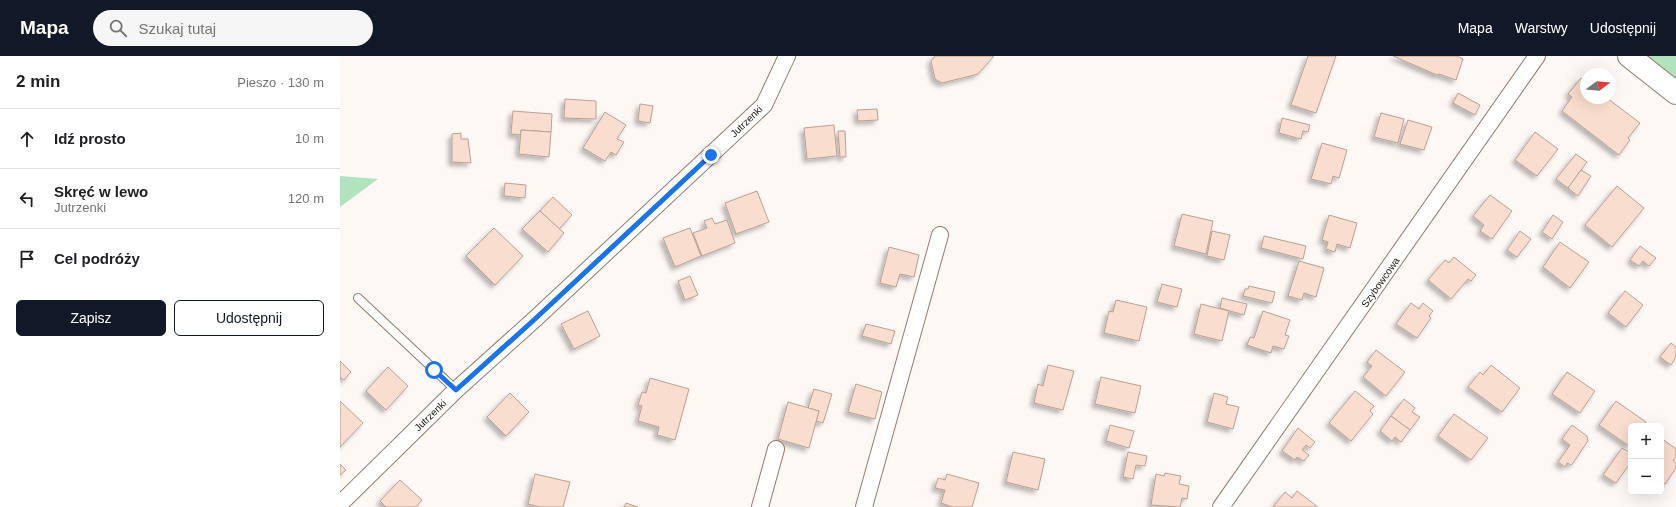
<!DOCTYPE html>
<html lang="pl">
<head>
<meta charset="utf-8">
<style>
	:root { --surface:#fff; --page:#f6f6f6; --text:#202124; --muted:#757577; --line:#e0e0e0; --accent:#111827 }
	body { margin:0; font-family:Helvetica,sans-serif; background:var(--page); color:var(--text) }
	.controls { position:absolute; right:12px; bottom:12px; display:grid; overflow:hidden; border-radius:6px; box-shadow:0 4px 16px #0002 }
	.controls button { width:36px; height:36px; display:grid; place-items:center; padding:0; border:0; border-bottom:1px solid var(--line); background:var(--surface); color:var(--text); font:20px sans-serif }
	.compass { position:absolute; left:1240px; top:12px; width:36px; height:36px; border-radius:50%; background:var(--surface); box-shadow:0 4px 16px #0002; rotate:74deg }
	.stop { position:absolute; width:12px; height:12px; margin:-9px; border:3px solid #1a73e8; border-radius:50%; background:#fff }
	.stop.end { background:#1a73e8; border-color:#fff; box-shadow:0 1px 4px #0008 }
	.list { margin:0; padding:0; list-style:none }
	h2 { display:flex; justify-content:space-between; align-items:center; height:52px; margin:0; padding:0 16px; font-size:17px }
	h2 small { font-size:13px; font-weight:400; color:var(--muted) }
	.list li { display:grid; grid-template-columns:26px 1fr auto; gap:12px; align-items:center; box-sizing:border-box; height:60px; padding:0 16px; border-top:1px solid var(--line) }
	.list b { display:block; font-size:15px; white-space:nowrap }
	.list p { margin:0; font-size:13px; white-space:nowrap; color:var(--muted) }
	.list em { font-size:13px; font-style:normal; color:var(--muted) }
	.actions { display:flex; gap:8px; padding:12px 16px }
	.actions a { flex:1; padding:9px 0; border:1px solid var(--accent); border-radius:6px; text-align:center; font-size:14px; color:var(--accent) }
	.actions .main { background:var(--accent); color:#fff }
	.icon { flex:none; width:22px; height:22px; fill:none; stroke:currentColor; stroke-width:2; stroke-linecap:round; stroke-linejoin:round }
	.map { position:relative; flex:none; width:1336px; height:451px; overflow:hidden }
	header { display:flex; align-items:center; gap:24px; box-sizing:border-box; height:56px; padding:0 20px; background:var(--accent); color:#fff }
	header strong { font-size:19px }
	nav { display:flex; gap:22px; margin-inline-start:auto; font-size:14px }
	.search { width:280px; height:36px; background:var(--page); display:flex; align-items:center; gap:10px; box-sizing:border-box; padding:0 14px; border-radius:22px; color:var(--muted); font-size:15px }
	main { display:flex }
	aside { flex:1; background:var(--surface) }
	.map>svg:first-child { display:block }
	.green { fill:#b3e2be }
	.building { fill:#f9ddce; stroke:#baa192; filter:url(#shadow) }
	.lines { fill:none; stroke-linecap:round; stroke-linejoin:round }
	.lane-casing { stroke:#947b6d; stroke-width:10 }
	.street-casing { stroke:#947b6d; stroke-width:18 }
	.secondary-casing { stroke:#947b6d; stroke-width:24 }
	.lane { stroke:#fff; stroke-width:8 }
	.street { stroke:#fff; stroke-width:16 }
	.secondary { stroke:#fff; stroke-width:22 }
	.route { stroke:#1a73e8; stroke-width:5 }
	.labels { text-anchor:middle; stroke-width:3; stroke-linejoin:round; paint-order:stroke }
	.street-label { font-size:10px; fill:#1d140f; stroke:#fff }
</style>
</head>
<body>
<header>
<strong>Mapa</strong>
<div class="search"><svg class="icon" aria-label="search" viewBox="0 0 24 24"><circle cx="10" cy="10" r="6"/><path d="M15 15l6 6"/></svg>Szukaj tutaj</div>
<nav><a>Mapa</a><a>Warstwy</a><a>Udostępnij</a></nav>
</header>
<main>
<aside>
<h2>2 min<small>Pieszo · 130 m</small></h2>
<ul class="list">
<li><svg class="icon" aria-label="ahead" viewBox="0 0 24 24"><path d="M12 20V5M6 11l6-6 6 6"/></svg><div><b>Idź prosto</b></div><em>10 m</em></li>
<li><svg class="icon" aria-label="left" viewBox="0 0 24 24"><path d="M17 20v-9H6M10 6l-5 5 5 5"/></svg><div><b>Skręć w lewo</b><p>Jutrzenki</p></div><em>120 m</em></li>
<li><svg class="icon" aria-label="arrive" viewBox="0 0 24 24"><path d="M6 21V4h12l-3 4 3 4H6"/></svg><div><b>Cel podróży</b></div></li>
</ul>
<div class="actions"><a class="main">Zapisz</a><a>Udostępnij</a></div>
</aside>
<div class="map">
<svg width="1336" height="451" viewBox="0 0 1336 451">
	<defs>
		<filter id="shadow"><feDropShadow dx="-3.5" dy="3.5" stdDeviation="2" flood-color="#0004"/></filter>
	</defs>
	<rect width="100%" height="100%" fill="#fef8f5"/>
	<!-- green -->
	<g class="green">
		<polygon points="1303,0 1336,0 1336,28"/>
		<polygon points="0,120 38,123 0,151"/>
	</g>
	<!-- building -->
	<g class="building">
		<polygon points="595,0 654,0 638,18 602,27 595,23 591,5"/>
		<polygon points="968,0 996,0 976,57 951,49"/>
		<polygon points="1053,0 1117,0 1123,3 1116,24 1099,18 1097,19"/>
		<polygon points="1241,22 1246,26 1246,42 1267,42 1300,67 1288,82 1290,84 1279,99 1222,55 1232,41 1228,38"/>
		<polygon points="1118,37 1140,49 1135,59 1113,47"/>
		<polygon points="225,43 256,45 256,63 224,62"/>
		<polygon points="300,48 313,50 310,67 298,65"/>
		<polygon points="537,53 538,64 518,65 517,54"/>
		<polygon points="173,55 212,58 211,76 181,74 181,79 171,78"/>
		<polygon points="265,56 286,69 277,83 284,86 276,99 271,96 265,105 243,92"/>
		<polygon points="1041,57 1064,63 1058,87 1034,81"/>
		<polygon points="942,62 970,69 968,76 963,75 961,83 939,77"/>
		<polygon points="1068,64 1092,71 1084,94 1060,88"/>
		<polygon points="494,69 497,100 467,103 464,72"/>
		<polygon points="181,74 211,76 209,101 179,98"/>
		<polygon points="498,75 505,75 506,101 500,101"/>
		<polygon points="1195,76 1218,93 1197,120 1175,104"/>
		<polygon points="121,77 121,83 128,83 131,107 112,106 112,78"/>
		<polygon points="982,87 1007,94 999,122 993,120 991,128 971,123"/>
		<polygon points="1236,98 1247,106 1228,132 1216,123"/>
		<polygon points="1241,114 1251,120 1238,140 1228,132"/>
		<polygon points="165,127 186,129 185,142 164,140"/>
		<polygon points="1277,130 1304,152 1272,191 1245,169"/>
		<polygon points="417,135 429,166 396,178 385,147"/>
		<polygon points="1150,139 1172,155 1152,183 1140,175 1144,169 1133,160"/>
		<polygon points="213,141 232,159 219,173 200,155"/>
		<polygon points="200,155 224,177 208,196 182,173"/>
		<polygon points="842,158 873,165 866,198 834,190"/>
		<polygon points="989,159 1017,167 1010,192 997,188 995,196 986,193 988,186 982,184"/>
		<polygon points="1213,159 1223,166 1212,183 1202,176"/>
		<polygon points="372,162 375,168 387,164 395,187 362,200 353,177 367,172 364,165"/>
		<polygon points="154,172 183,200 155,229 126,200"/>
		<polygon points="350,172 361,200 335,211 323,182"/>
		<polygon points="872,175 890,179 884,204 867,200"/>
		<polygon points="1180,175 1191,183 1177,201 1167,194"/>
		<polygon points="924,180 966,190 963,203 921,192"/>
		<polygon points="1220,186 1249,206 1230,232 1203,211"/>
		<polygon points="1300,190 1316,202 1309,210 1303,205 1299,210 1290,204"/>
		<polygon points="549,191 579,199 574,221 560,218 556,231 540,227"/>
		<polygon points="1114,201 1136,219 1131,225 1128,223 1111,243 1088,224 1105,204 1109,207"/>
		<polygon points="959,205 984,212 976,241 964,237 962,244 948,240"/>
		<polygon points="350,220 358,239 345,244 338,225"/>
		<polygon points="822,228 842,233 837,251 817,246"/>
		<polygon points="909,230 935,236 932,247 903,240 905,233 908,233"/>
		<polygon points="1285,235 1303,249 1286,271 1268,257"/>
		<polygon points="882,242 907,248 904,259 880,252"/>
		<polygon points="776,244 807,251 799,285 764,277 769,255 773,256"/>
		<polygon points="1071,247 1079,253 1083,247 1093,255 1089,260 1091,262 1077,282 1056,268"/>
		<polygon points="861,248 889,255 882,285 854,278"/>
		<polygon points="248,255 260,280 234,293 221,268"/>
		<polygon points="923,255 950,264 945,279 949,280 944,293 933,290 931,297 907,289 910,281 914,282"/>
		<polygon points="526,268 555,275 551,288 522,280"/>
		<polygon points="1331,287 1336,291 1336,301 1331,309 1320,301"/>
		<polygon points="1036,294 1065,316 1046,340 1023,321 1032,310 1027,306"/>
		<polygon points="0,305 11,316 4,324 0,321"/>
		<polygon points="708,309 734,315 723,354 694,347 698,328 703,330"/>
		<polygon points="1151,309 1180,332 1162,356 1128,331 1140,316 1143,319"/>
		<polygon points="48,311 68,330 46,354 26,335"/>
		<polygon points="1227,316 1255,335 1240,357 1212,338"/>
		<polygon points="761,321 801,330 795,357 755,348"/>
		<polygon points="310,322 349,333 335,384 317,379 319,371 298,365 302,350 298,349 302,336 306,337"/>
		<polygon points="516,328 542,336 535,363 508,356"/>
		<polygon points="474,333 492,338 483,367 476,365 479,355 468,352"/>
		<polygon points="1015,335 1034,350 1030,355 1033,358 1011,385 989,367"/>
		<polygon points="170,337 189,356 166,380 147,361"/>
		<polygon points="874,337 888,341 886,348 899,351 893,373 867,366"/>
		<polygon points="1064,343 1075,352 1072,356 1080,361 1070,374 1051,360"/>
		<polygon points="0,345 23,367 0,391"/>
		<polygon points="1276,345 1306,366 1304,370 1291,370 1291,388 1289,390 1259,369"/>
		<polygon points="448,346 479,355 469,392 438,383"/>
		<polygon points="1114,358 1148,382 1131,404 1098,380"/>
		<polygon points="1051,360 1070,374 1061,386 1055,381 1052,385 1040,375"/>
		<polygon points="770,369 794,375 789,392 766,385"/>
		<polygon points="1232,369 1247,380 1248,385 1233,407 1231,409 1227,407 1225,411 1218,406 1230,389 1222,383"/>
		<polygon points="958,372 975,386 970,392 966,389 962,394 969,399 964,405 957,401 955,404 942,395"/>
		<polygon points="1321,382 1336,393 1336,401 1333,405 1336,407 1336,412 1325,428 1321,426"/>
		<polygon points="1282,392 1291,397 1291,406 1276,427 1263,419"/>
		<polygon points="673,396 705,403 698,434 666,426"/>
		<polygon points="788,396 807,400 805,410 796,409 793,423 783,421"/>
		<polygon points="0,408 6,414 0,419"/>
		<polygon points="825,417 841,420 839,428 849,430 847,443 842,442 840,451 811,449 816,418 824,420"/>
		<polygon points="195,418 230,426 223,451 200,451 188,448"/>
		<polygon points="607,418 639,427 632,451 613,451 601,447 605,434 595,432 598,422 605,424"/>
		<polygon points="60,424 82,444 76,451 46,451 40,445"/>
		<polygon points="957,435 978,451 933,451 945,436 952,442"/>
		<polygon points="286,447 298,451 284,451"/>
	</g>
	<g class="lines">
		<!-- lane casing -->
		<g class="lane-casing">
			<polyline id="lane" points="18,242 116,334"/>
		</g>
		<!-- street casing -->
		<g class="street-casing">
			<g id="street">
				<polyline points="0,448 116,334 195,263 424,49 447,0"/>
				<polyline points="420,451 436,393"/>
				<polyline points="524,451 600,179"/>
				<polyline points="881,451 1197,0"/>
			</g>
		</g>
		<!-- secondary casing -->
		<g class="secondary-casing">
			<polyline id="secondary" points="1289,0 1336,37"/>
		</g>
		<!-- lane -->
		<use href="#lane" class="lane"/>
		<!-- street -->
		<use href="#street" class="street"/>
		<!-- secondary -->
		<use href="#secondary" class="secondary"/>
	</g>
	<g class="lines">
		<!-- route -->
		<polyline class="route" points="94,314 116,334 195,263 371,99"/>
	</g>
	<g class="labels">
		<!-- street labels -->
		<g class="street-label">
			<text transform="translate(406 65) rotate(-44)" y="4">Jutrzenki</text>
			<text transform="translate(1040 226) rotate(-55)" y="4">Szybowcowa</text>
			<text transform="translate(90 359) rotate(-44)" y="4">Jutrzenki</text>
		</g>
	</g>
</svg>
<div class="controls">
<button>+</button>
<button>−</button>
</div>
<svg class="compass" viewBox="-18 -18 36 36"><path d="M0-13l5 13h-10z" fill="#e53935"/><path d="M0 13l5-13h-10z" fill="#757577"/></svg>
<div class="stop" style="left:94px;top:314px"></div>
<div class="stop end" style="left:371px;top:99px"></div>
</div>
</main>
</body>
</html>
